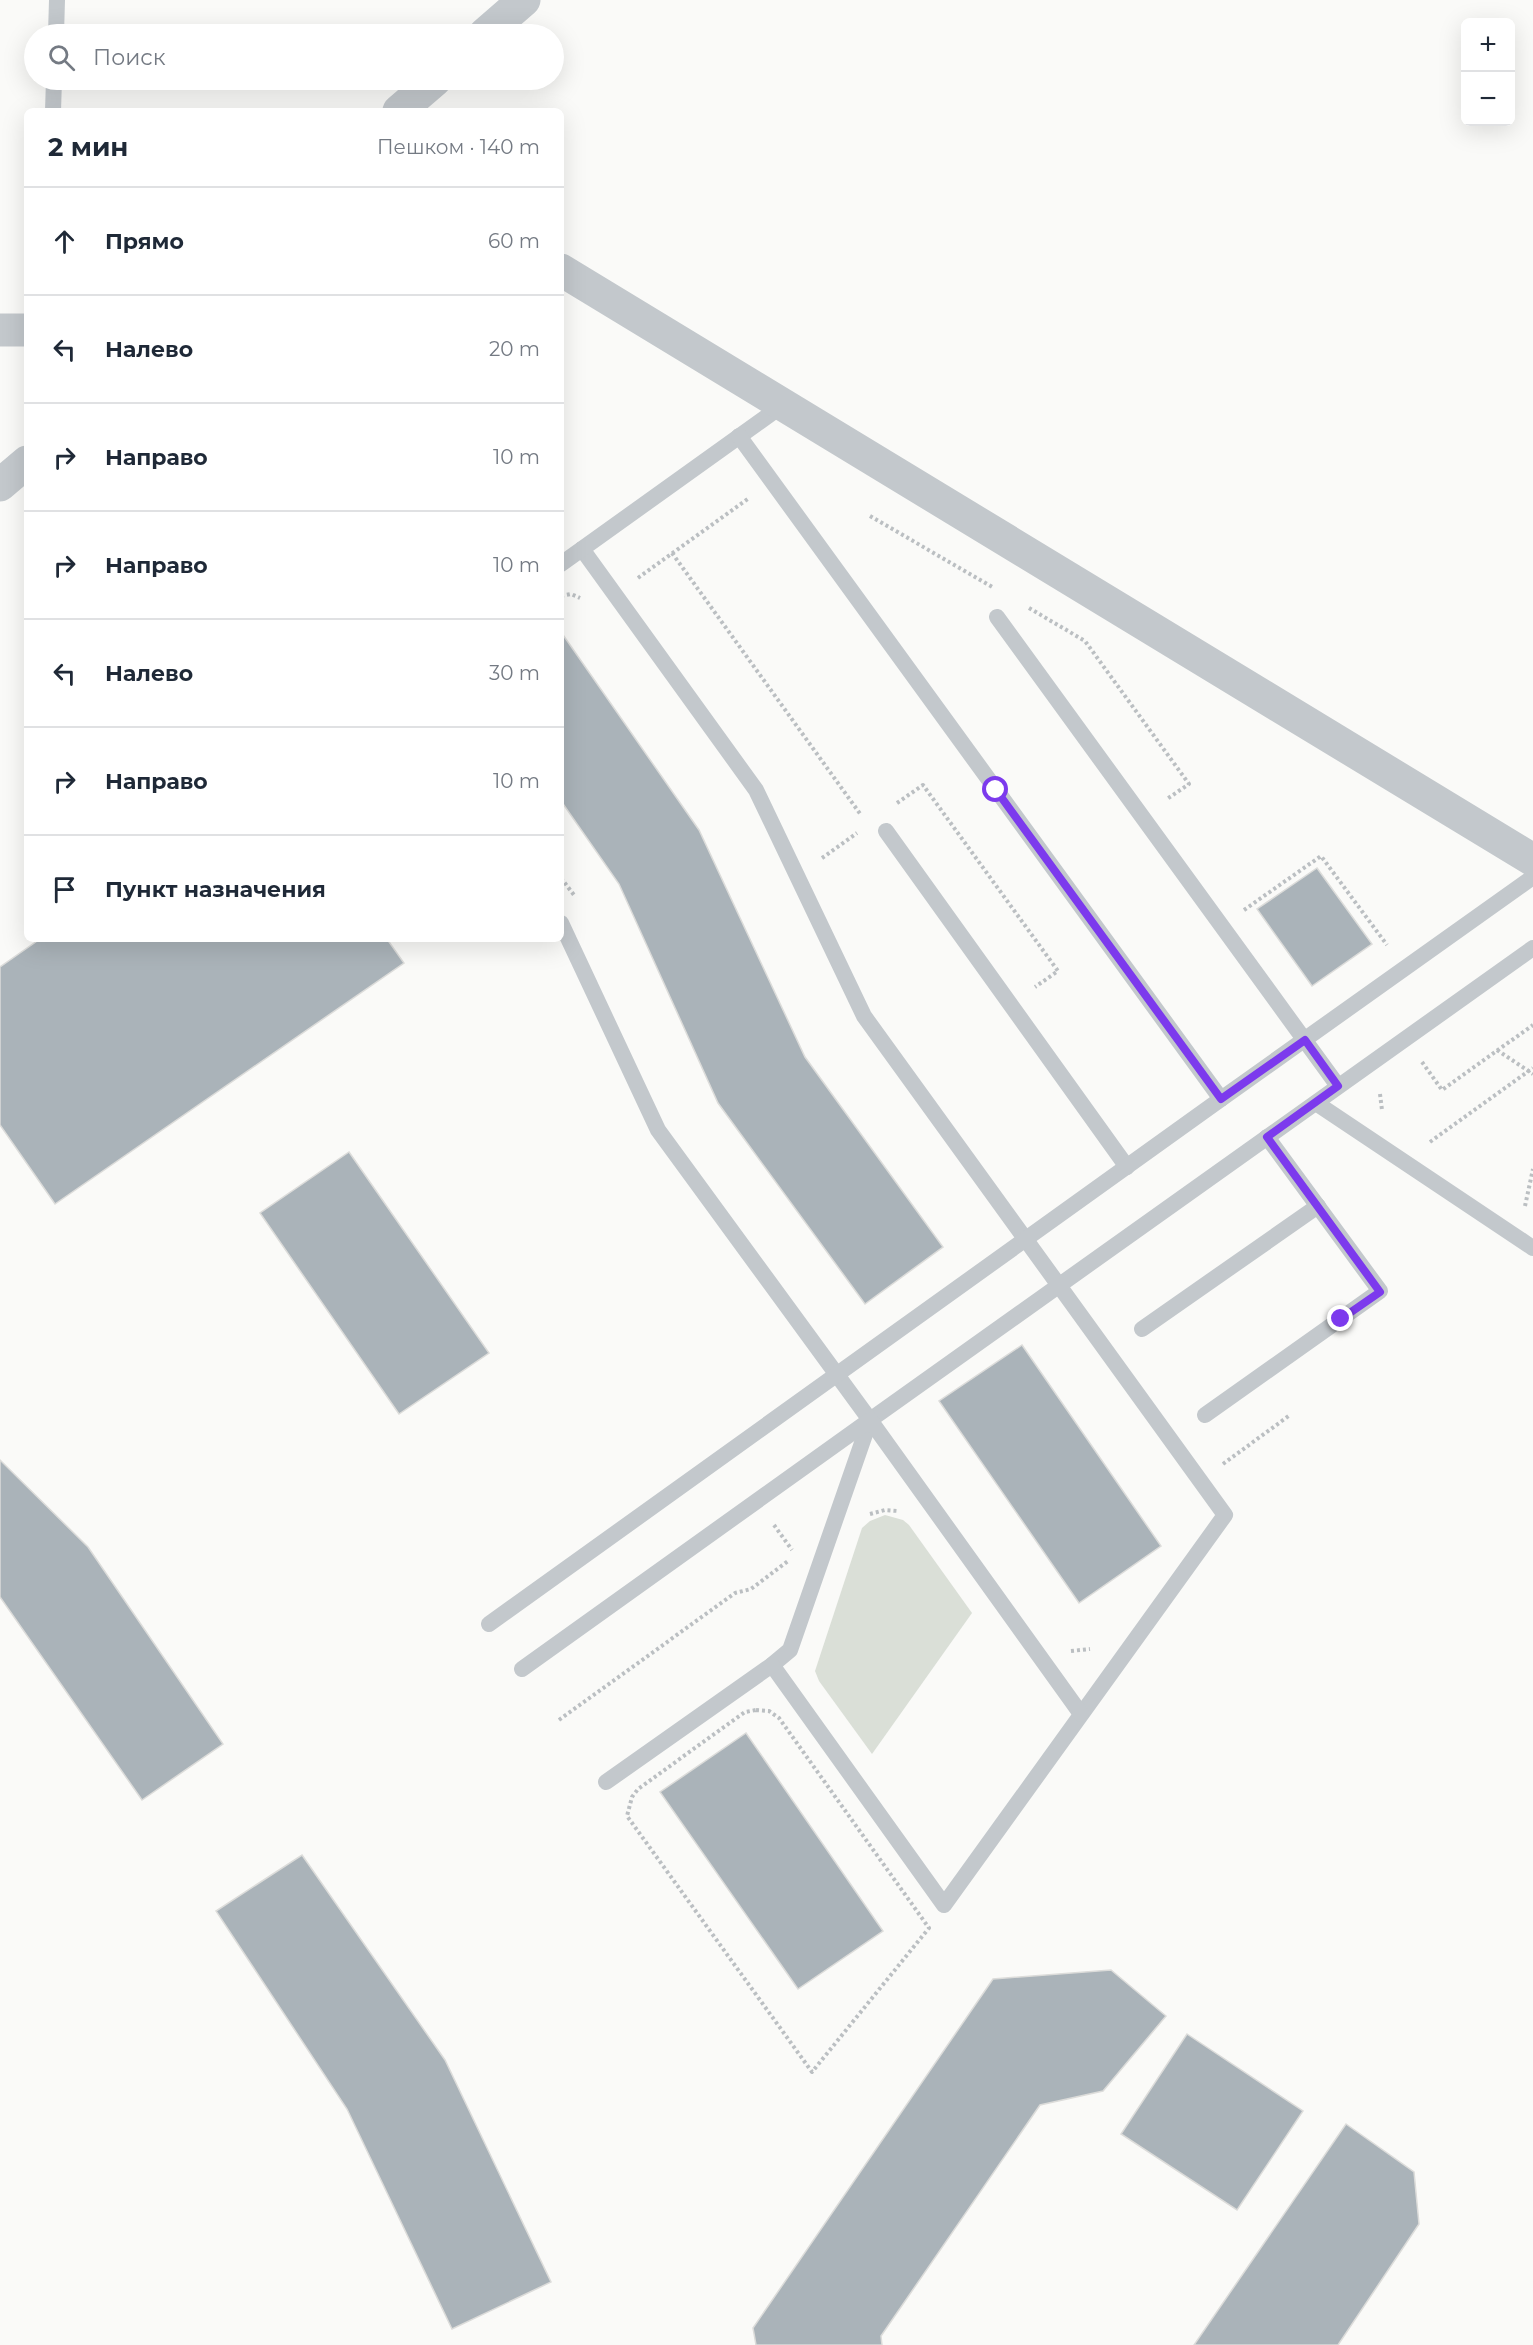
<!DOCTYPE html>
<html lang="ru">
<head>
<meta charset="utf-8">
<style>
	:root { --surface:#fff; --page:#f2f2f3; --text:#1f2937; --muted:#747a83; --line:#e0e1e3 }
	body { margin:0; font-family:Montserrat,sans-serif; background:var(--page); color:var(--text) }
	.controls { position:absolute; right:18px; top:18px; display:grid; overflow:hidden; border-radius:9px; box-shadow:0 6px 24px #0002 }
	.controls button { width:54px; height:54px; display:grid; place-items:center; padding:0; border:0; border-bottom:2px solid var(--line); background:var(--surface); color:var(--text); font:30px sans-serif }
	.stop { position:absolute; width:18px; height:18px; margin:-14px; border:4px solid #7c3aed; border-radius:50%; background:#fff }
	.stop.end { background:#7c3aed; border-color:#fff; box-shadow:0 2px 6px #0008 }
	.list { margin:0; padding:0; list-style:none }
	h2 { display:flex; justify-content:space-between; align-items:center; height:78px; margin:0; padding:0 24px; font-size:26px }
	h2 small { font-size:20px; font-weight:400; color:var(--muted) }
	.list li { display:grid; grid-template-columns:39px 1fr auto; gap:18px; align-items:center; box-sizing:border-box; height:108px; padding:0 24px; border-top:2px solid var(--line) }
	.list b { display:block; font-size:22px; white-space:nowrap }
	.list em { font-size:20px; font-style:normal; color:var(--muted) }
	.icon { flex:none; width:33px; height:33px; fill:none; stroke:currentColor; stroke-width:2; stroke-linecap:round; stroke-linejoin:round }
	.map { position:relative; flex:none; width:1533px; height:2345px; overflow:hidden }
	.search { position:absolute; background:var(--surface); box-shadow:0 6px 24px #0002; left:24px; top:24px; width:540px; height:66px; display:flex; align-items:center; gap:15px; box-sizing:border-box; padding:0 21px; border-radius:33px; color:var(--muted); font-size:22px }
	.panel { position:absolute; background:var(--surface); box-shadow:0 6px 24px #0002; left:24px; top:108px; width:540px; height:834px; border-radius:9px }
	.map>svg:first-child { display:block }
	.green { fill:#dadfd7 }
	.building { fill:#aab3b9; stroke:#dcdcda; stroke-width:1.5 }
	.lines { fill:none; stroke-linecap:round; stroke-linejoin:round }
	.path { stroke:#bbbfc2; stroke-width:4; stroke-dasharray:3 3; stroke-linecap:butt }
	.lane { stroke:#c3c8cc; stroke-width:16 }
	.street { stroke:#c3c8cc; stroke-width:33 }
	.route { stroke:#7c3aed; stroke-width:8 }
</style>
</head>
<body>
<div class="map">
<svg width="1533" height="2345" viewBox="0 0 1533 2345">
	<rect width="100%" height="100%" fill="#fafaf8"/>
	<!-- green -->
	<polygon class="green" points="885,1515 903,1520 909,1525 972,1613 872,1754 819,1681 815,1671 862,1528 870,1521"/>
	<!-- building -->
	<g class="building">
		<polygon points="561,632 699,830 805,1057 943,1247 865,1304 718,1103 619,884 561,801"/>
		<polygon points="1317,868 1372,944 1312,986 1257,909"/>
		<polygon points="40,939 387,939 404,963 55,1204 0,1125 0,967"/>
		<polygon points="349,1152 489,1353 399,1414 260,1213"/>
		<polygon points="1022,1345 1161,1546 1079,1603 939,1401"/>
		<polygon points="0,1460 88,1547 223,1744 142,1800 0,1597"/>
		<polygon points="746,1733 883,1931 798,1989 660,1792"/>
		<polygon points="302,1855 445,2060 551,2282 452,2329 347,2109 216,1911"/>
		<polygon points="1111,1970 1166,2016 1103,2091 1040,2105 881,2336 882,2345 756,2345 753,2328 993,1979"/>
		<polygon points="1187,2034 1303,2111 1237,2210 1121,2134"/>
		<polygon points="1346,2124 1414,2172 1419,2224 1338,2345 1194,2345"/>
	</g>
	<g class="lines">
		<!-- path -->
		<g class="path">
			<polyline points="870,516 994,588"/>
			<polyline points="672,553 861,815"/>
			<polyline points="638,578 749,498"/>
			<polyline points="561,596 571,594 580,598"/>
			<polyline points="1029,608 1085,641 1189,784 1167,799"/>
			<polyline points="897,803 923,785 1058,971 1035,987"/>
			<polyline points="822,858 857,833"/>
			<polyline points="561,878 574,895"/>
			<polyline points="1244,910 1321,856 1387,945"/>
			<polyline points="1497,1050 1533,1074"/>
			<polyline points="1422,1062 1442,1090 1533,1025"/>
			<polyline points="1380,1094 1382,1110"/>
			<polyline points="1430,1142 1533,1068"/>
			<polyline points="1525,1206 1533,1169"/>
			<polyline points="1223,1464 1290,1415"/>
			<polyline points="870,1514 885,1510 898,1511"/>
			<polyline points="774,1525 792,1550"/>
			<polyline points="1071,1651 1090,1649"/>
			<polygon points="756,1710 769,1711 779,1718 929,1928 812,2072 627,1816 632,1797 638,1789 745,1712"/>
			<polyline points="559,1720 735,1593 751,1589 788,1561"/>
		</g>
		<!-- lane -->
		<g class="lane">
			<polyline points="56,34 57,0"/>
			<polyline points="53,111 54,80"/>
			<polyline points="582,549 756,790 864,1016 1225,1515 944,1905 772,1665 790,1650 870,1420 1533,948"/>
			<polyline points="561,564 783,405"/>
			<polyline points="997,617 1338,1086"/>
			<polyline points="886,831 1127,1167"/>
			<polyline points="561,923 658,1130 870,1420"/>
			<polyline points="1221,1099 1533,877"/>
			<polyline points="1316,1103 1533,1248"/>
			<polyline points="1142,1329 1318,1206"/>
			<polyline points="1205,1415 1380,1291 1267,1137"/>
			<polyline points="489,1624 1221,1099 739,436"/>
			<polyline points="522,1669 870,1420 1081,1714"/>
			<polyline points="606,1782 772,1665"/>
		</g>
		<!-- street -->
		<g class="street">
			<polyline points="485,34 524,0"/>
			<polyline points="399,111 435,80"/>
			<polyline points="561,270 1533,860"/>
			<polyline points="0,330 27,330"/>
			<polyline points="0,485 27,462"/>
		</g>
	</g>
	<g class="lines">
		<!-- route -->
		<polyline class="route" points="996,790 1221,1099 1305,1040 1338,1086 1267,1137 1380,1292 1341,1319"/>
	</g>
</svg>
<div class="controls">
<button>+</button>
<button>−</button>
</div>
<div class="stop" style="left:996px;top:790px"></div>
<div class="stop end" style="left:1341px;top:1319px"></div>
<div class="search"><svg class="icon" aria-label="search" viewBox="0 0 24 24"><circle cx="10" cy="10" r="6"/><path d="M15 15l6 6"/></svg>Поиск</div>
<section class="panel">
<h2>2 мин<small>Пешком · 140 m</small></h2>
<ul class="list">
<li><svg class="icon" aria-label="ahead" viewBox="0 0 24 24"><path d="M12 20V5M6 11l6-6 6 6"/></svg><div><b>Прямо</b></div><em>60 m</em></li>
<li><svg class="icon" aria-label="left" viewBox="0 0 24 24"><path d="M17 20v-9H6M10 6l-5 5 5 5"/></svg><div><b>Налево</b></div><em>20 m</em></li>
<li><svg class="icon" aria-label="right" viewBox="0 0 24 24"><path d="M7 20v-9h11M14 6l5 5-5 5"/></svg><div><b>Направо</b></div><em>10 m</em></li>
<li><svg class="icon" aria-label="right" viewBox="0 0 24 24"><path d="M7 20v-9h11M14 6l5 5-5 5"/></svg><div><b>Направо</b></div><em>10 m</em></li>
<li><svg class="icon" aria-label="left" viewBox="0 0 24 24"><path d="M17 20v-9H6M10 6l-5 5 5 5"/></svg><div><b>Налево</b></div><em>30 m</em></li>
<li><svg class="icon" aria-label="right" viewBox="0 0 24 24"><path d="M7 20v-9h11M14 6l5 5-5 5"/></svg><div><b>Направо</b></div><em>10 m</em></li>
<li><svg class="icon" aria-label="arrive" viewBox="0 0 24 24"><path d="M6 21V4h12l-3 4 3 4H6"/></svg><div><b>Пункт назначения</b></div></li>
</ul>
</section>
</div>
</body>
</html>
